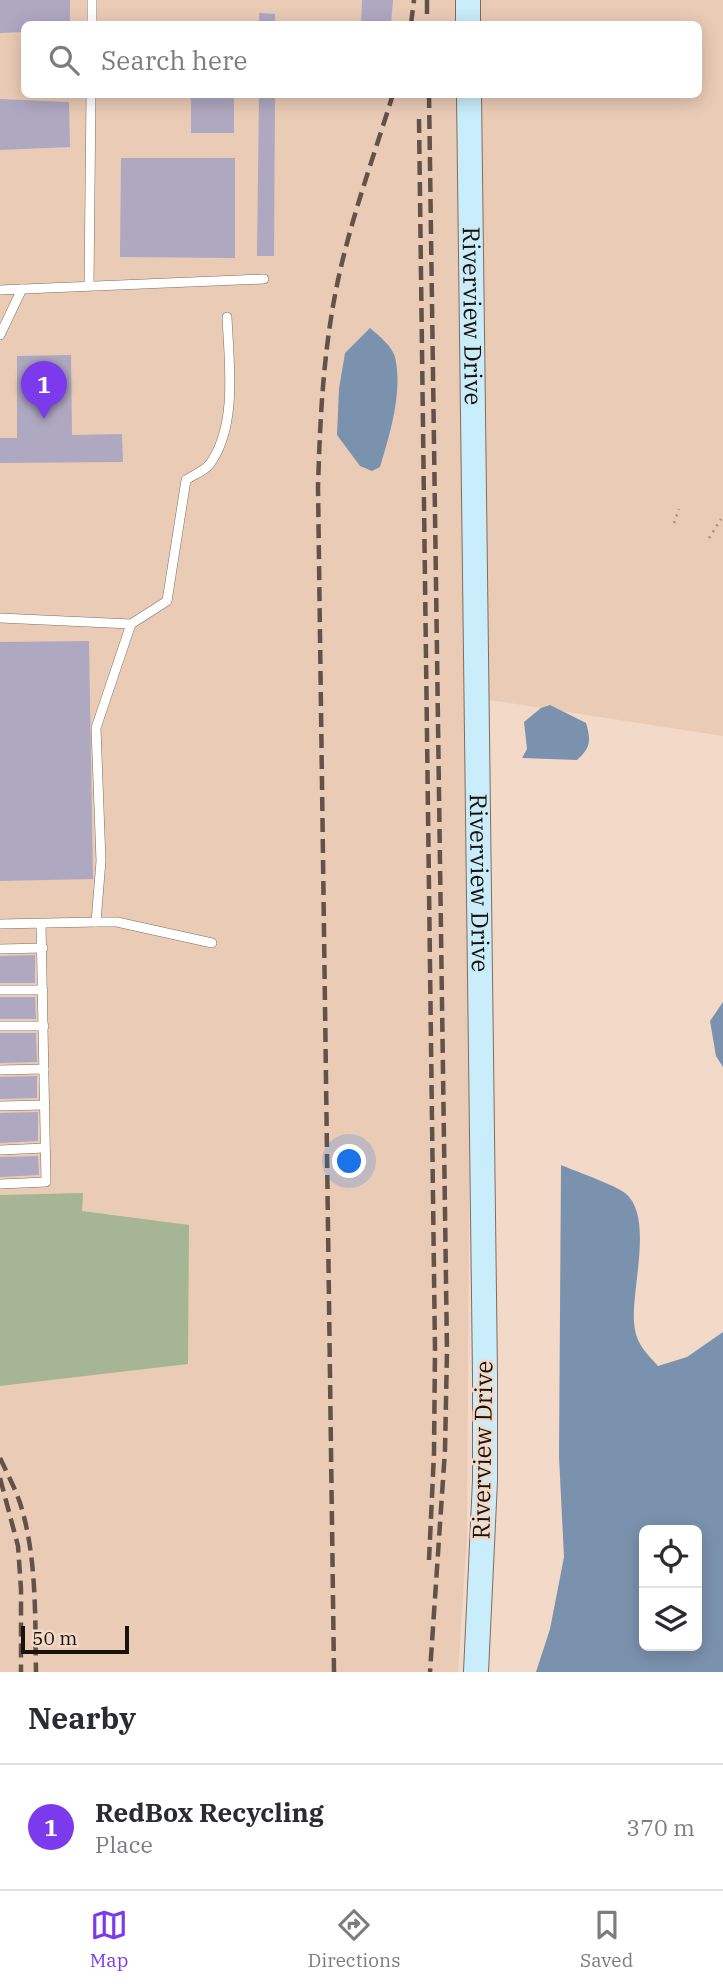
<!DOCTYPE html>
<style>
:root{--surface:#fff;--page:#f2f2f3;--text:#2b2b33;--muted:#7c7c81;--line:#e1e1e2;--accent:#7c3aed}
body{margin:0;font-family:"IBM Plex Serif",serif;background:var(--page);color:var(--text)}
.controls{position:absolute;right:21px;bottom:21px;display:grid;overflow:hidden;border-radius:10px;box-shadow:0 4px 18px #0003}
.controls button{width:63px;height:63px;display:grid;place-items:center;padding:0;border:0;border-bottom:2px solid var(--line);background:var(--surface);color:var(--text);font:35px sans-serif}
.scale{position:absolute;left:21px;bottom:18px;width:108px;box-sizing:border-box;padding-left:7px;border:4px solid #19110b;border-top:0;font-size:19px;line-height:24px;white-space:nowrap;color:#19110b;-webkit-text-stroke:5px #f2d9c8;paint-order:stroke}
.you{position:absolute;left:350px;top:1162px;width:24px;height:24px;margin:-18px;border:5px solid #fff;border-radius:50%;background:#1a73e8;box-shadow:0 0 0 10px #1a73e833}
.badge{display:grid;place-items:center;width:46px;height:46px;border-radius:50%;background:var(--accent);color:#fff;font-size:23px;font-weight:700}
.pin{position:absolute;translate:-50% -58px;filter:drop-shadow(0 2px 4px #0008)}
.pin::after{content:'';position:absolute;top:37px;width:24px;height:21px;background:inherit;clip-path:polygon(0 0,100% 0,50% 100%)}
.list{margin:0;padding:0;list-style:none}
h2{display:flex;justify-content:space-between;align-items:center;height:91px;margin:0;padding:0 28px;font-size:30px}
h2 small{font-size:23px;font-weight:400;color:var(--muted)}
.list li{display:grid;grid-template-columns:46px 1fr auto;gap:21px;align-items:center;box-sizing:border-box;height:126px;padding:0 28px;border-top:2px solid var(--line)}
.list b{display:block;font-size:26px;white-space:nowrap}
.list p{margin:0;font-size:23px;white-space:nowrap;color:var(--muted)}
.list em{font-size:23px;font-style:normal;color:var(--muted)}
.icon{flex:none;width:38px;height:38px;fill:none;stroke:currentColor;stroke-width:2;stroke-linecap:round;stroke-linejoin:round}
.map{position:relative;flex:none;width:723px;height:1672px;overflow:hidden}
.search{position:absolute;background:var(--surface);box-shadow:0 4px 18px #0003;left:21px;right:21px;top:21px;height:77px;display:flex;align-items:center;gap:18px;box-sizing:border-box;padding:0 24px;border-radius:10px;color:var(--muted);font-size:26px}
.sheet{height:217px;background:var(--surface)}
nav{display:flex;justify-content:space-around;align-items:center;box-sizing:border-box;height:98px;border-top:2px solid var(--line);background:var(--surface);font-size:19px;color:var(--muted)}
nav a{display:grid;justify-items:center;gap:4px}
nav .on{color:var(--accent)}
.map>svg:first-child{display:block}
.built{fill:#eacbb6;fill-rule:evenodd}
.green{fill:#a6b695}
.water{fill:#7b92ae;fill-rule:evenodd}
.building{fill:#afa8c1}
.lines{fill:none;stroke-linecap:round;stroke-linejoin:round}
.lane-casing{stroke:#826c5d;stroke-width:10}
.secondary-casing{stroke:#826c5d;stroke-width:26}
.path{stroke:#a69385;stroke-width:2.5;stroke-dasharray:2 5;stroke-linecap:butt}
.lane{stroke:#fff;stroke-width:9}
.secondary{stroke:#caedfb;stroke-width:24}
.rail{stroke:#615349;stroke-width:4.5;stroke-dasharray:14 7;stroke-linecap:butt}
.labels{text-anchor:middle;stroke-width:5;stroke-linejoin:round;paint-order:stroke}
.street-label{font-size:24px;fill:#19110b;stroke:#f2d9c8}
</style>
<div class="map">
<svg width="723" height="1672" viewBox="0 0 723 1672">
<rect width="100%" height="100%" fill="#f2d9c8"/>
<path class="built" d="M 0,0 L 723,0 L 723,736 L 464,696 L 470,1066 L 467,1536 L 458,1672 L 0,1672 ZM 24,24 L 698,24 L 698,94 L 24,94 Z"/>
<path class="green" d="M 83,1193 L 82,1211 L 189,1225 L 188,1364 L 0,1386 L 0,1195 Z"/>
<g class="water">
<path d="M 370,328 C 379,336 392,346 395,357 C 403,392 390,434 380,467 L 372,471 L 360,466 L 337,435 L 339,389 L 345,353 Z"/>
<path d="M 550,705 L 586,723 C 591,740 591,748 577,760 L 522,758 L 527,749 L 524,722 L 541,708 Z"/>
<path d="M 723,1002 L 723,1067 L 716,1056 L 710,1021 Z"/>
<path d="M 561,1165 C 575,1171 615,1185 625,1193 C 656,1218 628,1296 635,1330 C 637,1344 648,1355 658,1366 L 687,1357 L 723,1332 L 723,1672 L 536,1672 L 550,1629 L 564,1557 L 559,1457 ZM 697,1530 L 697,1646 L 644,1646 L 644,1530 Z"/>
</g>
<g class="building">
<path d="M 0,0 L 70,0 L 70,24 L 24,24 L 24,32 L 0,33 Z"/>
<path d="M 362,0 L 393,0 L 391,24 L 361,24 Z"/>
<path d="M 259,13 L 275,14 L 275,24 L 259,24 Z"/>
<rect x="191" y="94" width="43" height="39"/>
<path d="M 259,94 L 275,94 L 274,256 L 257,256 Z"/>
<path d="M 0,99 L 69,102 L 70,147 L 0,150 Z"/>
<path d="M 121,158 L 235,158 L 235,258 L 120,257 Z"/>
<path d="M 71,355 L 72,435 L 122,434 L 123,462 L 0,463 L 0,438 L 17,438 L 17,356 Z"/>
<path d="M 89,641 L 93,879 L 0,881 L 0,642 Z"/>
<path d="M 35,955 L 35,983 L 0,983 L 0,956 Z"/>
<path d="M 0,997 L 35,997 L 36,1019 L 0,1019 Z"/>
<path d="M 0,1033 L 36,1033 L 37,1062 L 0,1063 Z"/>
<path d="M 37,1076 L 37,1098 L 0,1099 L 0,1077 Z"/>
<path d="M 38,1112 L 38,1141 L 0,1143 L 0,1113 Z"/>
<path d="M 38,1156 L 39,1175 L 0,1177 L 0,1157 Z"/>
</g>
<g class="lines">
<g class="lane-casing">
<g id="lane">
<path d="M 92,24 L 92,0"/>
<path d="M 89,285 L 91,94"/>
<path d="M 0,290 L 264,279"/>
<path d="M 0,335 L 22,289"/>
<path d="M 0,618 L 131,624 L 167,601 L 186,480 C 193,475 204,471 209,465 C 238,427 229,362 227,317"/>
<path d="M 96,922 L 117,922 L 212,943"/>
<path d="M 0,924 L 96,922 L 101,861 L 96,728 L 131,624"/>
<path d="M 0,949 L 43,948"/>
<path d="M 0,990 L 43,990"/>
<path d="M 0,1026 L 44,1026"/>
<path d="M 0,1070 L 44,1069"/>
<path d="M 0,1106 L 45,1105"/>
<path d="M 0,1150 L 45,1148"/>
<path d="M 0,1184 L 46,1182 L 41,924"/>
</g>
</g>
<g class="secondary-casing">
<g id="secondary">
<path d="M 468,0 L 468,24"/>
<path id="s1" d="M 469,94 L 485,1375 L 485,1481 L 476,1672"/>
</g>
</g>
<g class="path">
<path d="M 674,523 L 679,509"/>
<path d="M 709,538 L 721,519"/>
</g>
<use href="#lane" class="lane"/>
<use href="#secondary" class="secondary"/>
<g class="rail">
<path d="M 427,0 L 427,24"/>
<path d="M 411,24 L 414,0"/>
<path d="M 429,94 L 447,1351 L 445,1450 L 430,1672"/>
<path d="M 419,119 L 435,1350 L 434,1453 L 429,1560"/>
<path d="M 0,1458 C 7,1473 15,1488 20,1503 C 37,1556 35,1617 36,1672"/>
<path d="M 0,1478 L 18,1546 L 21,1589 L 21,1672"/>
<path d="M 334,1672 L 318,487 C 320,421 323,355 336,290 C 349,224 373,159 393,94"/>
</g>
</g>
<g class="labels">
<g class="street-label">
<text dy="8" stroke="none"><textPath href="#s1" startOffset="222">Riverview Drive</textPath></text>
<text dy="8" stroke="none"><textPath href="#s1" startOffset="789">Riverview Drive</textPath></text>
<text transform="translate(483 1450) rotate(-89)" y="8">Riverview Drive</text>
</g>
</g>
</svg>
<div class="controls">
<button><svg class="icon" aria-label="locate" viewBox="0 0 24 24"><circle cx="12" cy="12" r="6"/><path d="M12 2v4M12 18v4M2 12h4M18 12h4"/></svg></button>
<button><svg class="icon" aria-label="layers" viewBox="0 0 24 24"><path d="M12 4l9 5-9 5-9-5zM3 14l9 5 9-5"/></svg></button>
</div>
<div class="scale">50 m</div>
<div class="you"></div>
<div class="pin badge" style="left:44px;top:419px">1</div>
<div class="search"><svg class="icon" aria-label="search" viewBox="0 0 24 24"><circle cx="10" cy="10" r="6"/><path d="M15 15l6 6"/></svg>Search here</div>
</div>
<section class="sheet">
<h2>Nearby<small></small></h2>
<ul class="list">
<li><span class="badge">1</span><div><b>RedBox Recycling</b><p>Place</p></div><em>370 m</em></li>
</ul>
</section>
<nav>
<a class="on"><svg class="icon" aria-label="map" viewBox="0 0 24 24"><path d="M3 6l6-2 6 2 6-2v14l-6 2-6-2-6 2zM9 4v14M15 6v14"/></svg>Map</a>
<a><svg class="icon" aria-label="directions" viewBox="0 0 24 24"><path d="M12 3l9 9-9 9-9-9zM9 14v-3h6M13 9l2 2-2 2"/></svg>Directions</a>
<a><svg class="icon" aria-label="saved" viewBox="0 0 24 24"><path d="M7 4h10v16l-5-4-5 4z"/></svg>Saved</a>
</nav>
